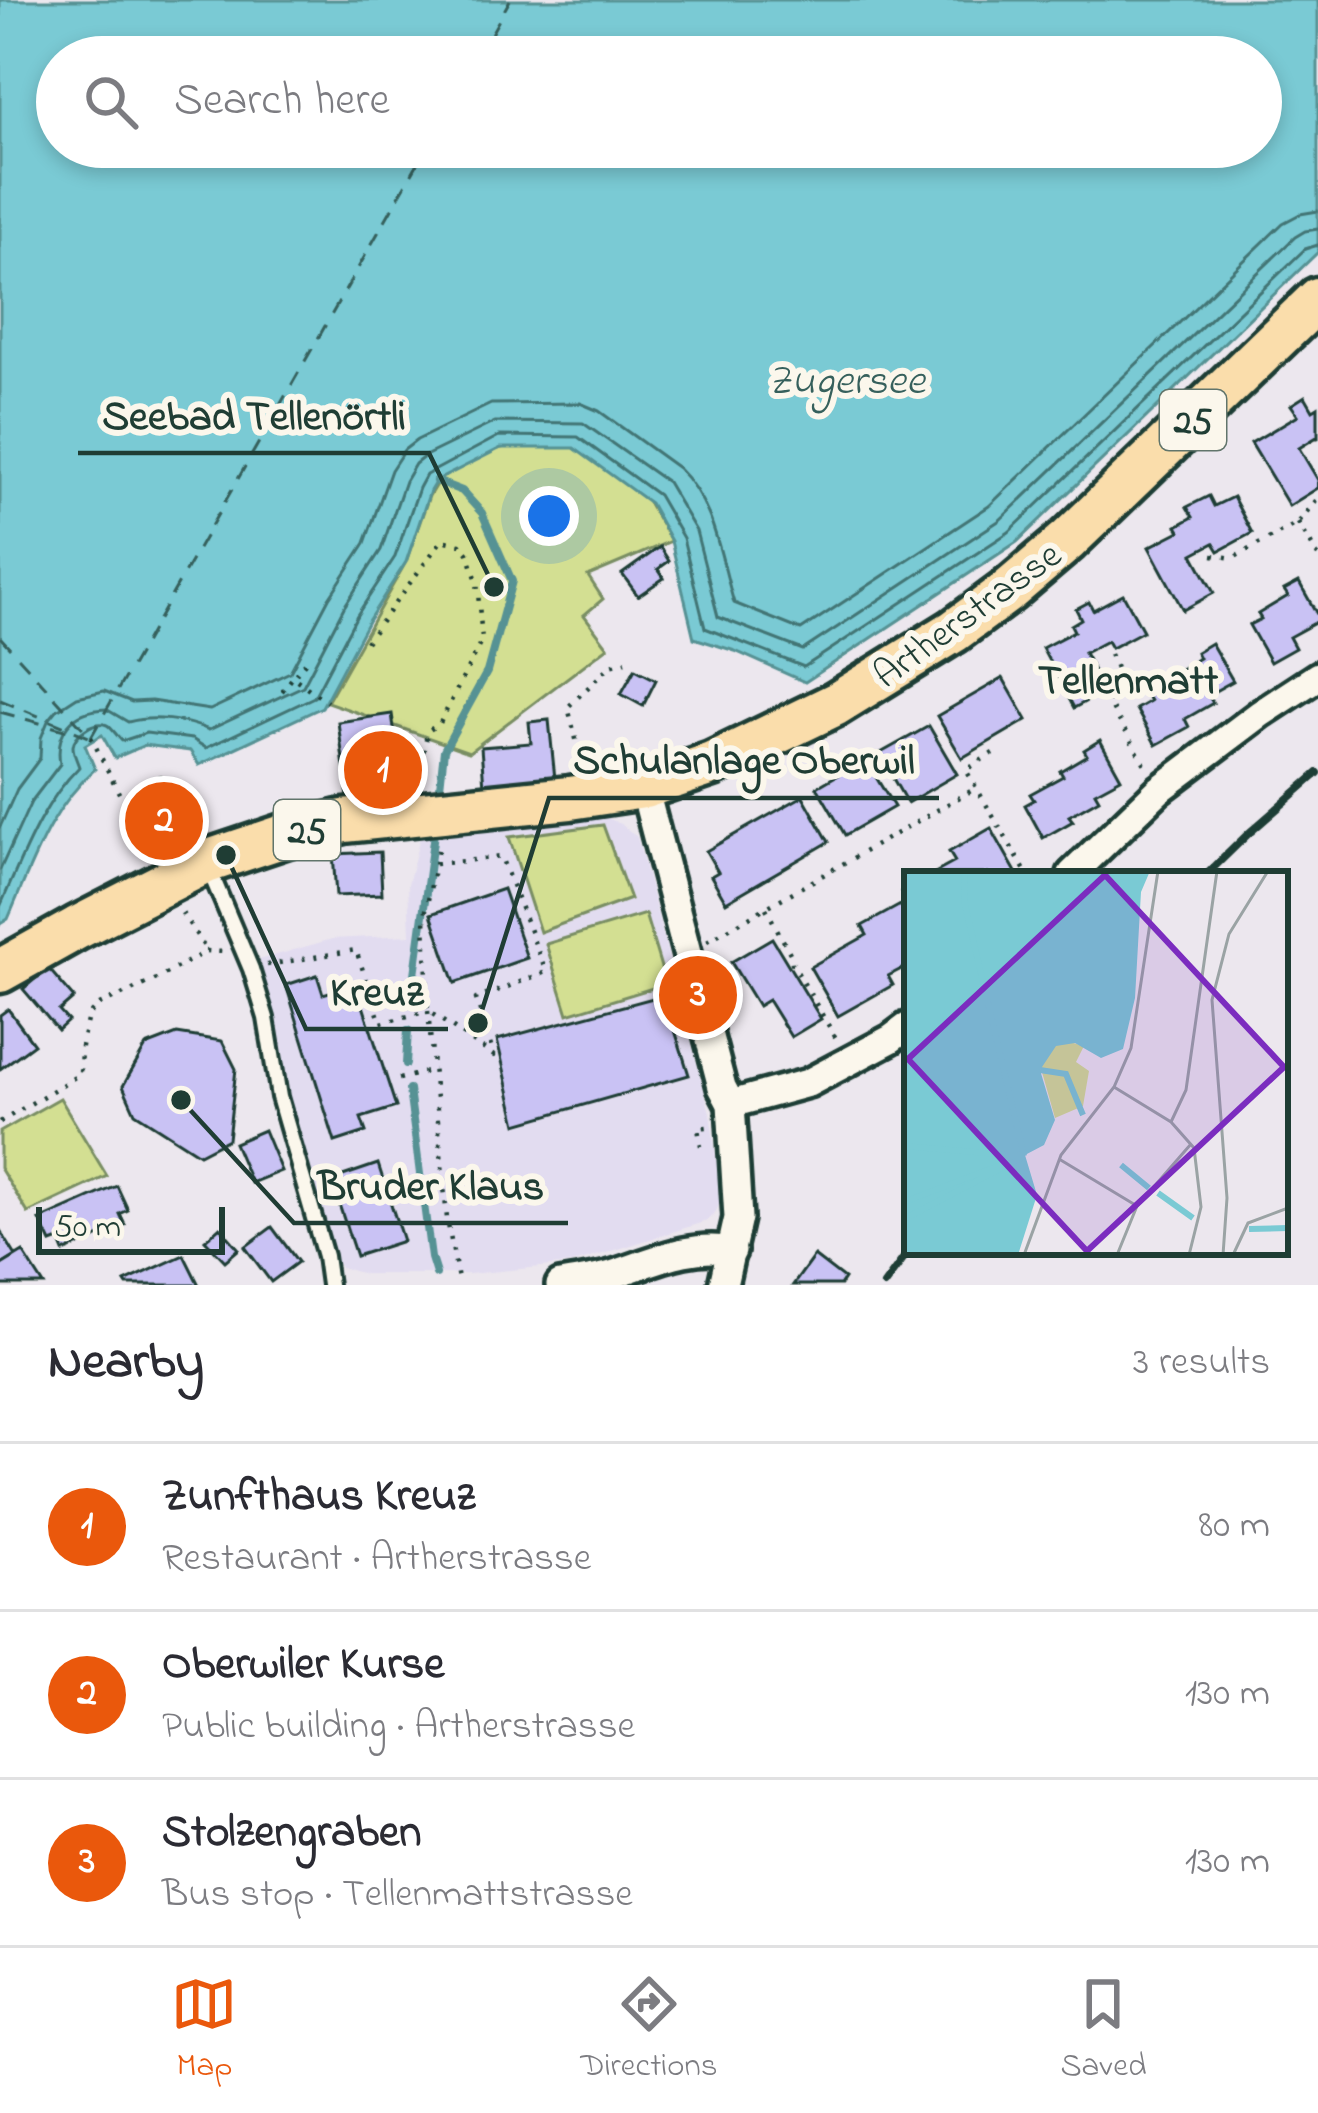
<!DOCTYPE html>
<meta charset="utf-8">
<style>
:root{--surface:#fff;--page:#f7f7f7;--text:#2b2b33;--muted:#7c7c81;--line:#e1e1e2;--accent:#ea580c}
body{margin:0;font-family:"Indie Flower",sans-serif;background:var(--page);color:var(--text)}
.scale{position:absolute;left:36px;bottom:30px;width:189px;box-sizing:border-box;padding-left:12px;border:6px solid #1f3d34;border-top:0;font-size:33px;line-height:42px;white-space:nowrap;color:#1f3d34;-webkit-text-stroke:9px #fbf7ec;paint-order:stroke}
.you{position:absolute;left:549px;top:516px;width:42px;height:42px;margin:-30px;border:9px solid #fff;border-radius:50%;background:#1a73e8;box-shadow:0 0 0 18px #1a73e833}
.badge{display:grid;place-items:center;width:78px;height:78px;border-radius:50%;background:var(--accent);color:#fff;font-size:39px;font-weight:700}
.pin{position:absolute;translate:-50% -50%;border:6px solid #fff;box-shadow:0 3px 12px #0006}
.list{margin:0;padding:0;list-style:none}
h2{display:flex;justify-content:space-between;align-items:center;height:156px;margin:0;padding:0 48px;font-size:51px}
h2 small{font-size:39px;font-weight:400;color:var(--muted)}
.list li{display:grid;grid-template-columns:78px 1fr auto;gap:36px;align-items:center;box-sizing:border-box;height:168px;padding:0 48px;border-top:3px solid var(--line)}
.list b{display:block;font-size:45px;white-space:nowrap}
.list p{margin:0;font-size:39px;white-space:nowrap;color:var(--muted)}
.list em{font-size:39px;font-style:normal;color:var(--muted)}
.icon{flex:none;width:66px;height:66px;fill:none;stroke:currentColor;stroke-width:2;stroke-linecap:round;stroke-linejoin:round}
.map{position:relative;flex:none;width:1318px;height:1285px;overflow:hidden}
.search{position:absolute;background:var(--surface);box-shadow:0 6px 18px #0003;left:36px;right:36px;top:36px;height:132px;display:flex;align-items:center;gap:30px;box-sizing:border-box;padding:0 42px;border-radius:66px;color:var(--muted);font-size:45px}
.sheet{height:660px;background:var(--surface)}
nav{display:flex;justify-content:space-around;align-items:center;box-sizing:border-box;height:168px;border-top:3px solid var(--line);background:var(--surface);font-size:33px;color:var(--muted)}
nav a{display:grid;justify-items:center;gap:6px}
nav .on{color:var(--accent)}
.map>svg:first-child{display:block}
.built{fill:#e2dcf0}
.green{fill:#d3df92;stroke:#798e63;stroke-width:3}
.water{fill:#7acad4;stroke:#569294;stroke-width:3;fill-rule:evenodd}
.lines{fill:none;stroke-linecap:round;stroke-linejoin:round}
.shore{stroke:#437574;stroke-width:3}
.stream{stroke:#569294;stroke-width:8}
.ferry{stroke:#36605c;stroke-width:3;stroke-dasharray:15 12;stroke-linecap:butt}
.building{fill:#c9c2f4;stroke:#1f3d34;stroke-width:3}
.lane-casing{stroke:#1f3d34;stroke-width:22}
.street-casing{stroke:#1f3d34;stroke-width:36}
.primary-casing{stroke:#1f3d34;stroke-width:51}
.path{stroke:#1f3d34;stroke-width:4.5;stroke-dasharray:3 9;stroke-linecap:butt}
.lane{stroke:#fbf7ec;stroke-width:14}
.street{stroke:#fbf7ec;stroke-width:27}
.primary{stroke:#faddab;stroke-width:42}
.rail{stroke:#1f3d34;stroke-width:8}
.labels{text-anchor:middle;stroke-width:12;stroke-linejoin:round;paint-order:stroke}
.shield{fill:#fbf7ec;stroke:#61756b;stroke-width:3}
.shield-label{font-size:36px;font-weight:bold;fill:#1f3d34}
.street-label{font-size:39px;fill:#1f3d34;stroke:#fbf7ec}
.water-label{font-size:42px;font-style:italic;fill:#36605c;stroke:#fbf7ec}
.neighbourhood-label{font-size:42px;font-weight:bold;fill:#1f3d34;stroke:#fbf7ec}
.inset-river{fill:none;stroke:#7acad4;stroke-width:6}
.inset-road{fill:none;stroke:#9aa3a4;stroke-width:3}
.view{fill:#7b2cbf;fill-opacity:0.15;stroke:#7b2cbf;stroke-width:6}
.inset-edge{fill:none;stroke:#1f3d34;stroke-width:6}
.leader{fill:none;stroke:#1f3d34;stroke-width:4.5}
.callout-dot{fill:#1f3d34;stroke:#fbf7ec;stroke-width:4.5}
.callout-label{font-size:42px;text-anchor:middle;font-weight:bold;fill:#1f3d34;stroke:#fbf7ec;stroke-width:12;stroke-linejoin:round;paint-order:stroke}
</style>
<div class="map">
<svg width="1318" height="1285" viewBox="0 0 1318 1285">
<rect width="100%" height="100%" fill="#ece7ee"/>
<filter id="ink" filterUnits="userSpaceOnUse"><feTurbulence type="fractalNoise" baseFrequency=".00833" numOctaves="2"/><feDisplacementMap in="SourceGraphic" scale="24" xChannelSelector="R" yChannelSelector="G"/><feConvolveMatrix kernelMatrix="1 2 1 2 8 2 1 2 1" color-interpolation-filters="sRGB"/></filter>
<g filter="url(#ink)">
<path class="built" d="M 606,817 L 622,825 L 637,837 L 710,1113 L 722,1199 L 714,1215 L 707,1221 L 571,1264 L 469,1274 L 364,1274 L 340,1267 L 332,1257 L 283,1092 L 259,960 L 332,939 L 410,935 L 408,884 L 421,833 Z"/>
<g class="green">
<path d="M 600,420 L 671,541 L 588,576 L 603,599 L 584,615 L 608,647 L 469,752 L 327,702 L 406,562 L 429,496 L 449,463 Z"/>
<path d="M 603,825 L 630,899 L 540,932 L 509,837 Z"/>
<path d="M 645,914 L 666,984 L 568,1014 L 546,944 Z"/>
<path d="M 60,1098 L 107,1176 L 28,1213 L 0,1168 L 0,1132 Z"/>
</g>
<path class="water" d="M 0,0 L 1318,0 L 1318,252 L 1017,542 L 805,682 L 735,651 L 694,638 L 671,541 L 650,503 L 574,448 L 501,448 L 436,481 L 430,491 L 406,562 L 368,621 L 322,707 L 199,765 L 190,751 L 145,745 L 115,758 L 102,735 L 85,745 L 95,769 C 48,812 33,862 8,919 L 0,924 ZM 57,57 L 1261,57 L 1261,147 L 57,147 Z"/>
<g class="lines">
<g class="shore">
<path d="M 0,827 L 17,789 L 40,758 L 41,738 L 48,721 L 57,710 L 77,697 L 104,691 L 132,702 L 151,701 L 210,710 L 290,672 L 329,598 L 365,543 L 391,470 L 404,450 L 417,440 L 491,404 L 580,403 L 599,411 L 678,468 C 715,504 720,556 734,603 L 801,630 L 989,506 L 1283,223 L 1300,214 L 1318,211"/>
<path d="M 0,870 L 31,802 L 60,764 C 55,732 71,710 106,709 L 128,722 C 153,715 185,720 209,730 L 303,686 L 344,607 L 381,550 L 405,481 L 415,464 L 425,456 L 495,422 L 583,423 L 667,482 L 696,531 L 718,617 L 803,650 L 1000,520 L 1295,237 L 1305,231 L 1318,229"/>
<path d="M 0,907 C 22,858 40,806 79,767 C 77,760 73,754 73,746 C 74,734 95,720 107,725 C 110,726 120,739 122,741 L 146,733 L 192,739 L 206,748 L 314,697 L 357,615 L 395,557 L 419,488 L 426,475 L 499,436 L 578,437 L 658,495 L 683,538 L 705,628 L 804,667 L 1009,532 L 1305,249 L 1318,245"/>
</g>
<g class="stream">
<path d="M 436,481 L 462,491 L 482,513 L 512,581 L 487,672 L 444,750 L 440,787"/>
<path d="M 411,1004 L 434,833"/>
<path d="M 406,1064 L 408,1030"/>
<path d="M 409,1090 L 431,1258 L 436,1274"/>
</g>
<g class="ferry">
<path d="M 478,57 L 510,0"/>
<path d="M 0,637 L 90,736"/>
<path d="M 0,700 L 89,737"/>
<path d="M 0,712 L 72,732"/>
<path d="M 91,737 L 427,147"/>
</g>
</g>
<g class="building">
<path d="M 1305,396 L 1313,410 L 1318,407 L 1318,439 L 1317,437 L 1299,448 L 1318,480 L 1318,488 L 1289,506 L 1251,443 L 1298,415 L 1291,405 Z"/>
<path d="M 1209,496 L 1214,506 L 1233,497 L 1252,533 L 1219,551 L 1214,543 L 1193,554 L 1214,593 L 1183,610 L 1149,547 L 1180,531 L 1177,526 L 1193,517 L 1187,507 Z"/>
<path d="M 660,547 L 669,561 L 658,569 L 664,578 L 638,596 L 622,574 Z"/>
<path d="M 1299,582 L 1318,616 L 1318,621 L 1289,637 L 1295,648 L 1270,662 L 1249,625 L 1261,619 L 1258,614 L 1288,596 L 1284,590 Z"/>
<path d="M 1123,594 L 1143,631 L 1111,648 L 1107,641 L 1084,653 L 1105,691 L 1074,708 L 1042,648 L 1074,631 L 1071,625 L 1081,619 L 1076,609 L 1089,602 L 1093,610 Z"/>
<path d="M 1211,643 L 1233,681 L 1208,695 L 1213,703 L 1185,719 L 1189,727 L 1156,745 L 1136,709 L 1150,701 L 1147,696 L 1173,681 L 1170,675 L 1199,658 L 1196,652 Z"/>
<path d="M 635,669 L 656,680 L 643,706 L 621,694 Z"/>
<path d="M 1003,678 L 1027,720 L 962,758 L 937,716 Z"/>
<path d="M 392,714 L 403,790 L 348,797 L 338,722 Z"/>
<path d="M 549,720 L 555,779 L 484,786 L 481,747 L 531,743 L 529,722 Z"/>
<path d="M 929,726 L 957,774 L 907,803 L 879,754 Z"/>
<path d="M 1100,740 L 1121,778 L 1095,792 L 1099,799 L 1069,816 L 1073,821 L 1043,838 L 1025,805 L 1034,800 L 1030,794 L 1063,776 L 1060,771 L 1087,755 L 1084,750 Z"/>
<path d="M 865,759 L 894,807 L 845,835 L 817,787 Z"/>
<path d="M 160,776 L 166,789 L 178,783 L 197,822 L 154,843 L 132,800 L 143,795 L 139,786 Z"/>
<path d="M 803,796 L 829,842 L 726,902 L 711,876 L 718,872 L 706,851 Z"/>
<path d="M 991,828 L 1017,874 L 933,874 L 955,862 L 949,852 Z"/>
<path d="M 380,852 L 382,894 L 336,896 L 333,854 Z"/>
<path d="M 503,889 L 527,958 L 455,983 L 431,914 Z"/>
<path d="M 907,889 L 907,966 L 888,976 L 893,985 L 838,1016 L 810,967 L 867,935 L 862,926 L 906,902 L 901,892 Z"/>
<path d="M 772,938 L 821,1019 L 791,1037 L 768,1000 L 758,1006 L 731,962 Z"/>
<path d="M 48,968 L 74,998 L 59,1011 L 68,1021 L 58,1030 L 23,989 Z"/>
<path d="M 317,975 L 323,994 L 356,984 L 396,1107 L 361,1118 L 366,1132 L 335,1142 L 286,985 Z"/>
<path d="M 664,995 L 689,1075 L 517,1124 L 497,1040 Z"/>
<path d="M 8,1009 L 34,1044 L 0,1069 L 0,1015 Z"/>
<path d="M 177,1034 L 222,1041 L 236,1069 L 228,1139 L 199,1154 L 135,1113 L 123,1086 L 146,1046 Z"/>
<path d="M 264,1130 L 281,1171 L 251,1183 L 234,1143 Z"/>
<path d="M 378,1164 L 403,1241 L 356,1256 L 331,1180 Z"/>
<path d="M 117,1186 L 128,1210 L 120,1214 L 125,1225 L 64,1252 L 59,1240 L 51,1243 L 40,1220 Z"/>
<path d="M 220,1227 L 239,1249 L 225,1261 L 205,1240 Z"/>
<path d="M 272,1227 L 298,1262 L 271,1282 L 245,1247 Z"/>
<path d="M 0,1230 L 16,1256 L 0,1266 Z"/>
<path d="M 23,1252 L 44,1285 L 0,1285 L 0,1266 Z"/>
<path d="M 184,1255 L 199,1285 L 127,1285 L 125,1282 Z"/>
<path d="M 814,1256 L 844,1279 L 840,1285 L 793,1285 Z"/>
</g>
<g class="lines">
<g class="lane-casing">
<path id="lane" d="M 208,867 L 251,969 L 266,1018 L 279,1097 L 325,1256 L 329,1285"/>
</g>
<g class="street-casing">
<g id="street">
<path d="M 644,787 L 715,1060 L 722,1087 L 731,1104 L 738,1218 L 723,1285"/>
<path d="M 1072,874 L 1159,790 L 1260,714 L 1318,676"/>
<path d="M 731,1104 L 808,1083 L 891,1039 L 907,1027"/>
<path d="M 560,1285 C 576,1282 592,1280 608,1276 C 648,1264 690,1242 732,1251"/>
</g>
</g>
<g class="primary-casing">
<path id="primary" d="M 0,971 L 77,928 L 206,862 L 287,835 L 344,821 L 570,798 L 644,787 L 712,764 L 836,704 L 954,631 L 1008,591 L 1068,540 L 1318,299"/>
</g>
<g class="path">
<path d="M 1298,523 L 1318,556"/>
<path d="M 1213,555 L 1233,558 L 1298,523 L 1318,498"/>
<path d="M 366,642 L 442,540 L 460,544 L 468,553 L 477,581 L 482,640 L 440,723 L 428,731 L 424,746 L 422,782"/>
<path d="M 1110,654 L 1118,673 L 1108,702 L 1146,766"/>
<path d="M 305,662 L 293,677 L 327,702"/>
<path d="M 282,691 L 293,677"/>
<path d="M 91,737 L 150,855"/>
<path d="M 993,753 L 966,770 L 1027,874"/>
<path d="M 582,763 L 568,707 L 611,665 L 626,661"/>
<path d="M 435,864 L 501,857 L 546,972 L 476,999 L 494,1056 L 428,1011 L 425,915 L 439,845"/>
<path d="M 766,908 L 791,955 L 792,963 L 837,1040"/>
<path d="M 182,913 L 207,951"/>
<path d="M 707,941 L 976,788"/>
<path d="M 267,965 L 356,950 L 381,1023 L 428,1011 L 447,1219 L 459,1285"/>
<path d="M 399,1079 L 434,1070"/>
<path d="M 0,1122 L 80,1074 L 81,1046 L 88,1016 L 97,1006 L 151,982 L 207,951 L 224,952"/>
<path d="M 701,1146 L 698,1128 L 707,1127"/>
</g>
<use href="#lane" class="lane"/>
<use href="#street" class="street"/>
<use href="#primary" class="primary"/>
<g class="rail">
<path d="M 1207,874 L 1248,834 L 1318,773"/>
<path d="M 884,1285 L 908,1252"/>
</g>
</g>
</g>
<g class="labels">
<g class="shield">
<rect x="1160" y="390" width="66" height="60" rx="9"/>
<rect x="274" y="800" width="66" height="60" rx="9"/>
</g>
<g class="shield-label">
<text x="1193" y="433">25</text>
<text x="307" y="843">25</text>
</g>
<g class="street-label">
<text transform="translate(966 613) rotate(-36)" y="14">Artherstrasse</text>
</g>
<g class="water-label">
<text x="846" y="393">Zugersee</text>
</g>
<g class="neighbourhood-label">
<text x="1128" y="693">Tellenmatt</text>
</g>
</g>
<g transform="translate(904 871)">
<rect width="384" height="384" fill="#ece7ee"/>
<path d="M 152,167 L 180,175 L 172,191 L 185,200 L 179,235 L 151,247 L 136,194 Z" fill="#d3df92"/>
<path d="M 0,0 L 246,0 L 237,21 L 231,127 L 219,178 L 197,187 L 171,172 L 152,175 L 136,199 L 151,249 L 140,274 L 121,284 L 133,324 L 114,384 L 0,384 Z" fill="#7acad4"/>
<path class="inset-river" d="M 60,0 L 61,34 L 120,285M 136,199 L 162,203 L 179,244M 0,275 L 118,285M 217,294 L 245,317M 254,322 L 289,347M 0,331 L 102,292M 0,348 L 119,286M 345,358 L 384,357"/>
<path class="inset-road" d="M 210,216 L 267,251 L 290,277 L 297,336 L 285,384M 267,251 L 282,219 L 313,0M 155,288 L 233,335M 120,384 L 157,284 L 210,216 L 227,177 L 254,0M 213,384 L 233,335 L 287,273M 319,384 L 323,327 L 308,129 L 325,63 L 364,0M 329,384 L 344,352 L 384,337"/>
<path class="view" d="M 201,4 L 380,196 L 183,380 L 4,188 Z"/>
<rect width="384" height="384" class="inset-edge"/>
</g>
<path class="leader" d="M494 587L429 453H78M478 1023L549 798H939M226 855L306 1029H448M181 1100L294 1223H568"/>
<g class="callout-dot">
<circle cx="494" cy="587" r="12"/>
<circle cx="478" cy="1023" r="12"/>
<circle cx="226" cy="855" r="12"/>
<circle cx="181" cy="1100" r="12"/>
</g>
<g class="callout-label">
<text x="254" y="429">Seebad Tellenörtli</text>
<text x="744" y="773">Schulanlage Oberwil</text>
<text x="377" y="1005">Kreuz</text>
<text x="431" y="1199">Bruder Klaus</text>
</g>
</svg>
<div class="scale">50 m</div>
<div class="you"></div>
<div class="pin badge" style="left:383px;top:770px">1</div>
<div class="pin badge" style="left:164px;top:821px">2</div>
<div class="pin badge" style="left:698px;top:995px">3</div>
<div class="search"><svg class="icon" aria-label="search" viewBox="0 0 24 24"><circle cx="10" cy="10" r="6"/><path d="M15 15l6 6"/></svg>Search here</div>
</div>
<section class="sheet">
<h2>Nearby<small>3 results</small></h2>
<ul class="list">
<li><span class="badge">1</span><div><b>Zunfthaus Kreuz</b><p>Restaurant · Artherstrasse</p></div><em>80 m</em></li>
<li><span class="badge">2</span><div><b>Oberwiler Kurse</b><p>Public building · Artherstrasse</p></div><em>130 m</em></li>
<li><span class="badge">3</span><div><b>Stolzengraben</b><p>Bus stop · Tellenmattstrasse</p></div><em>130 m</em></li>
</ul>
</section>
<nav>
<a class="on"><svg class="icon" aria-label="map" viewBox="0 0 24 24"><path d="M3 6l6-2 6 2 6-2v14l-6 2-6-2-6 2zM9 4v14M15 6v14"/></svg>Map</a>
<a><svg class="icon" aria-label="directions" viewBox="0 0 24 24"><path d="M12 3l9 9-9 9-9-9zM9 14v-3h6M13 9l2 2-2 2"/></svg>Directions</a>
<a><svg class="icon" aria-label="saved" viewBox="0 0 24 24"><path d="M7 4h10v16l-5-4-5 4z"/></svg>Saved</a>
</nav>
